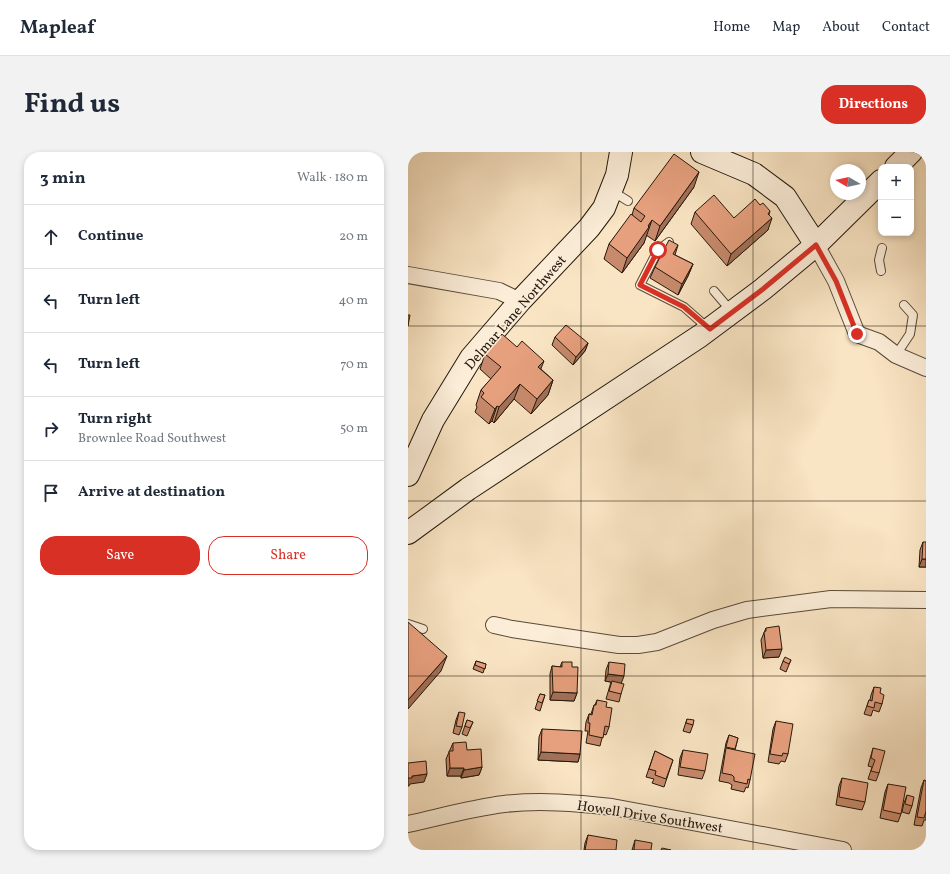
<!DOCTYPE html>
<meta charset="utf-8">
<style>
:root{--surface:#fff;--page:#f2f2f3;--text:#1f2937;--muted:#747a83;--line:#e0e1e3;--accent:#d93025}
body{margin:0;font-family:Vollkorn,serif;background:var(--page);color:var(--text)}
.controls{position:absolute;right:12px;top:12px;display:grid;overflow:hidden;border-radius:8px;box-shadow:0 2px 6px #0003}
.controls button{width:36px;height:36px;display:grid;place-items:center;padding:0;border:0;border-bottom:1px solid var(--line);background:var(--surface);color:var(--text);font:20px sans-serif}
.compass{position:absolute;left:422px;top:12px;width:36px;height:36px;border-radius:50%;background:var(--surface);box-shadow:0 2px 6px #0003;rotate:279deg}
.stop{position:absolute;width:12px;height:12px;margin:-9px;border:3px solid #d93025;border-radius:50%;background:#fff}
.stop.end{background:#d93025;border-color:#fff;box-shadow:0 1px 4px #0008}
.list{margin:0;padding:0;list-style:none}
h2{display:flex;justify-content:space-between;align-items:center;height:52px;margin:0;padding:0 16px;font-size:17px}
h2 small{font-size:13px;font-weight:400;color:var(--muted)}
.list li{display:grid;grid-template-columns:26px 1fr auto;gap:12px;align-items:center;box-sizing:border-box;height:64px;padding:0 16px;border-top:1px solid var(--line)}
.list b{display:block;font-size:15px;white-space:nowrap}
.list p{margin:0;font-size:13px;white-space:nowrap;color:var(--muted)}
.list em{font-size:13px;font-style:normal;color:var(--muted)}
.actions{display:flex;gap:8px;padding:12px 16px}
.actions a{flex:1;padding:9px 0;border:1px solid var(--accent);border-radius:16px;text-align:center;font-size:14px;color:var(--accent)}
.actions .main{background:var(--accent);color:#fff}
.icon{flex:none;width:22px;height:22px;fill:none;stroke:currentColor;stroke-width:2;stroke-linecap:round;stroke-linejoin:round}
.map{position:relative;flex:none;width:518px;height:698px;overflow:hidden;border-radius:16px}
header{display:flex;align-items:center;gap:24px;box-sizing:border-box;height:56px;padding:0 20px;background:var(--surface);border-bottom:1px solid var(--line)}
header strong{font-size:19px}
nav{display:flex;gap:22px;margin-inline-start:auto;font-size:14px}
.intro{display:flex;align-items:center;justify-content:space-between;box-sizing:border-box;height:96px;padding:0 24px}
h1{margin:0;font-size:28px}
.button{padding:10px 18px;border-radius:16px;background:var(--accent);color:#fff;font-size:14px;font-weight:700}
main{display:flex;gap:24px;padding:0 24px}
aside{flex:1;background:var(--surface);border-radius:16px;box-shadow:0 2px 6px #0003}
.map>svg:first-child{display:block}
.lines{fill:none;stroke-linecap:round;stroke-linejoin:round}
.lane-casing{stroke:#5a4b39;stroke-width:10}
.street-casing{stroke:#5a4b39;stroke-width:18}
.secondary-casing{stroke:#25180b;stroke-width:24}
.lane{stroke:#fbedd8;stroke-width:8}
.street{stroke:#fbedd8;stroke-width:16}
.secondary{stroke:#fbedd8;stroke-width:22}
.wall{fill:#c78a6c;stroke:#25180b}
.shaded-wall{fill:#a27058;stroke:#25180b}
.building{fill:#e7a07e;stroke:#25180b}
.route{stroke:#d93025;stroke-width:5}
.grid{fill:none;stroke:#25180b;stroke-width:1;stroke-opacity:0.55}
.labels{text-anchor:middle;stroke-width:3;stroke-linejoin:round;paint-order:stroke}
.street-label{font-size:14px;fill:#25180b;stroke:#fbedd8}
</style>
<header>
<strong>Mapleaf</strong>
<nav><a>Home</a><a>Map</a><a>About</a><a>Contact</a></nav>
</header>
<div class="intro"><h1>Find us</h1><a class="button">Directions</a></div>
<main>
<aside>
<h2>3 min<small>Walk · 180 m</small></h2>
<ul class="list">
<li><svg class="icon" aria-label="ahead" viewBox="0 0 24 24"><path d="M12 20V5M6 11l6-6 6 6"/></svg><div><b>Continue</b></div><em>20 m</em></li>
<li><svg class="icon" aria-label="left" viewBox="0 0 24 24"><path d="M17 20v-9H6M10 6l-5 5 5 5"/></svg><div><b>Turn left</b></div><em>40 m</em></li>
<li><svg class="icon" aria-label="left" viewBox="0 0 24 24"><path d="M17 20v-9H6M10 6l-5 5 5 5"/></svg><div><b>Turn left</b></div><em>70 m</em></li>
<li><svg class="icon" aria-label="right" viewBox="0 0 24 24"><path d="M7 20v-9h11M14 6l5 5-5 5"/></svg><div><b>Turn right</b><p>Brownlee Road Southwest</p></div><em>50 m</em></li>
<li><svg class="icon" aria-label="arrive" viewBox="0 0 24 24"><path d="M6 21V4h12l-3 4 3 4H6"/></svg><div><b>Arrive at destination</b></div></li>
</ul>
<div class="actions"><a class="main">Save</a><a>Share</a></div>
</aside>
<div class="map">
<svg width="518" height="698" viewBox="0 0 518 698">
<rect width="100%" height="100%" fill="#f9e4c3"/>
<filter id="stains"><feTurbulence type="fractalNoise" baseFrequency=".005" numOctaves="4"/><feColorMatrix values="0 0 0 0 .2 0 0 0 0 .09 0 0 0 0 .02 0 0 0 .5 -.17"/></filter>
<radialGradient id="worn" r=".72"><stop offset=".6" stop-color="#630" stop-opacity="0"/><stop offset="1" stop-color="#630" stop-opacity=".3"/></radialGradient>
<g class="lines">
<g class="lane-casing">
<g id="lane">
<path d="M 204,39 L 220,49"/>
<path d="M 261,90 L 250,98 L 232,133 L 276,155 L 301,177"/>
<path d="M 473,119 L 471,108 L 474,96"/>
<path d="M 306,139 L 324,160"/>
<path d="M 488,203 L 502,182 L 505,163 L 496,153"/>
<path d="M 0,472 L 15,477"/>
</g>
</g>
<g class="street-casing">
<g id="street">
<path d="M 408,93 L 428,129 L 449,182 L 471,190 L 488,203 L 518,216"/>
<path d="M 0,123 L 91,139 L 112,149"/>
<path d="M 86,473 L 104,477 L 211,493 L 230,493 L 249,490 L 305,468 L 339,458 L 423,447 L 518,448"/>
<path d="M 0,672 C 32,665 64,656 96,652 C 132,648 168,651 204,655 L 435,698"/>
</g>
</g>
<g class="secondary-casing">
<g id="secondary">
<path d="M 294,0 L 346,22 L 377,45 L 408,93"/>
<path d="M 488,15 L 503,0"/>
<path d="M 0,323 L 25,268 L 63,206 L 112,149 L 181,76 L 196,56 L 209,23 L 213,0"/>
<path d="M 0,381 L 60,337 L 292,184 L 355,137 L 408,93 L 473,29"/>
</g>
</g>
<use href="#lane" class="lane"/>
<use href="#street" class="street"/>
<use href="#secondary" class="secondary"/>
</g>
<g class="wall">
<path d="M 286,35 L 247,89 L 238,83 L 236,91 L 214,121 L 196,107 L 201,92 L 224,63 L 226,56 Z"/>
<path d="M 352,53 L 362,59 L 361,63 L 360,78 L 319,114 L 283,72 L 287,60 L 326,66 Z"/>
<path d="M 270,93 L 267,103 L 285,112 L 280,124 L 270,143 L 242,126 L 247,115 Z"/>
<path d="M 147,185 L 180,191 L 177,199 L 165,213 L 144,193 Z"/>
<path d="M 77,202 L 133,217 L 145,228 L 140,243 L 123,262 L 106,247 L 86,271 L 84,269 L 81,272 L 67,260 L 69,255 L 68,253 L 73,238 L 83,227 L 72,217 Z"/>
<path d="M 515,390 L 518,415 L 511,415 L 512,398 Z"/>
<path d="M 358,476 L 371,505 L 355,506 L 353,488 Z"/>
<path d="M 383,508 L 378,520 L 372,517 L 375,509 Z"/>
<path d="M 68,509 L 78,512 L 75,521 L 65,517 Z"/>
<path d="M 154,510 L 164,515 L 169,541 L 166,549 L 142,548 L 142,522 L 144,514 L 152,515 Z"/>
<path d="M 201,510 L 213,532 L 213,542 L 211,550 L 198,547 L 203,530 L 197,529 L 198,518 Z"/>
<path d="M 466,535 L 472,541 L 474,552 L 471,560 L 465,558 L 463,564 L 456,562 L 461,548 L 462,548 L 463,543 Z"/>
<path d="M 132,542 L 137,543 L 132,559 L 127,557 Z"/>
<path d="M 189,548 L 198,555 L 201,575 L 198,583 L 195,582 L 192,594 L 178,591 L 180,579 L 177,579 L 178,570 L 181,562 L 183,562 L 186,553 L 187,553 Z"/>
<path d="M 51,560 L 54,575 L 51,583 L 45,581 L 48,568 Z"/>
<path d="M 279,567 L 285,573 L 282,581 L 275,579 Z"/>
<path d="M 59,568 L 65,570 L 59,584 L 54,582 Z"/>
<path d="M 368,569 L 380,602 L 377,610 L 373,609 L 371,612 L 360,610 L 365,577 Z"/>
<path d="M 134,577 L 172,602 L 170,610 L 130,608 L 131,585 Z"/>
<path d="M 321,583 L 330,586 L 327,598 L 342,628 L 340,636 L 338,635 L 336,640 L 323,637 L 324,633 L 321,631 L 311,629 L 318,591 Z"/>
<path d="M 45,591 L 59,598 L 74,615 L 71,623 L 53,626 L 53,624 L 39,624 L 38,607 Z"/>
<path d="M 465,596 L 471,621 L 468,629 L 460,627 L 464,615 L 460,614 Z"/>
<path d="M 275,598 L 297,619 L 294,627 L 270,623 L 272,606 Z"/>
<path d="M 247,599 L 265,608 L 256,635 L 244,631 L 246,627 L 238,625 Z"/>
<path d="M 434,626 L 457,650 L 454,658 L 428,653 L 431,634 Z"/>
<path d="M 516,628 L 518,629 L 518,668 L 516,668 L 514,674 L 506,673 L 513,636 Z"/>
<path d="M 480,632 L 493,662 L 490,670 L 472,666 L 477,640 Z"/>
<path d="M 499,643 L 504,654 L 501,662 L 494,660 L 496,651 Z"/>
<path d="M 180,683 L 208,698 L 176,698 L 177,691 Z"/>
<path d="M 227,688 L 243,698 L 224,698 Z"/>
</g>
<g class="shaded-wall">
<path d="M 291,20 L 286,35 L 247,89 L 252,74 Z"/>
<path d="M 364,66 L 360,78 L 319,114 L 323,102 Z"/>
<path d="M 244,68 L 236,91 L 214,121 L 219,106 Z"/>
<path d="M 285,112 L 280,124 L 270,143 L 274,132 Z"/>
<path d="M 180,191 L 177,199 L 165,213 L 168,205 Z"/>
<path d="M 136,209 L 130,224 L 130,215 Z"/>
<path d="M 145,228 L 140,243 L 123,262 L 129,247 Z"/>
<path d="M 112,232 L 106,247 L 86,271 L 91,255 Z"/>
<path d="M 89,254 L 84,269 L 81,272 L 87,257 Z"/>
<path d="M 514,407 L 518,407 L 518,415 L 511,415 Z"/>
<path d="M 374,497 L 371,505 L 355,506 L 358,498 Z"/>
<path d="M 39,504 L 33,519 L 0,557 L 0,548 Z"/>
<path d="M 200,522 L 216,524 L 213,532 L 197,529 Z"/>
<path d="M 145,540 L 169,541 L 166,549 L 142,548 Z"/>
<path d="M 133,600 L 172,602 L 170,610 L 130,608 Z"/>
<path d="M 74,615 L 71,623 L 53,626 L 56,618 Z"/>
<path d="M 42,616 L 56,616 L 53,624 L 39,624 Z"/>
<path d="M 19,622 L 16,630 L 2,632 L 1,634 L 0,634 L 0,626 L 4,624 Z"/>
</g>
<g class="building">
<path d="M 266,2 L 291,20 L 252,74 L 244,68 L 240,74 L 241,75 L 219,106 L 201,92 L 223,62 L 233,70 L 237,64 L 226,56 Z"/>
<path d="M 306,43 L 326,66 L 347,47 L 352,53 L 355,51 L 362,59 L 360,62 L 364,66 L 323,102 L 287,60 Z"/>
<path d="M 261,88 L 270,93 L 265,102 L 285,112 L 274,132 L 247,115 Z"/>
<path d="M 0,163 L 2,163 L 0,174 Z"/>
<path d="M 158,173 L 180,191 L 168,205 L 147,185 Z"/>
<path d="M 94,182 L 109,195 L 114,189 L 136,209 L 130,215 L 145,228 L 129,247 L 112,232 L 91,255 L 89,254 L 87,257 L 73,245 L 76,241 L 73,238 L 93,215 L 77,202 Z"/>
<path d="M 515,390 L 518,390 L 518,407 L 514,407 Z"/>
<path d="M 0,470 L 39,504 L 0,548 Z"/>
<path d="M 371,474 L 374,497 L 358,498 L 356,480 L 358,479 L 358,476 Z"/>
<path d="M 377,505 L 383,508 L 381,512 L 375,509 Z"/>
<path d="M 68,509 L 78,512 L 77,517 L 67,513 Z"/>
<path d="M 154,510 L 164,510 L 164,515 L 170,515 L 169,541 L 145,540 L 144,514 L 154,515 Z"/>
<path d="M 201,510 L 217,512 L 216,524 L 200,522 Z"/>
<path d="M 204,529 L 216,532 L 213,542 L 201,539 Z"/>
<path d="M 466,535 L 473,536 L 472,541 L 476,543 L 474,552 L 467,550 L 466,556 L 459,554 L 461,548 L 464,549 Z"/>
<path d="M 132,542 L 137,543 L 134,551 L 129,549 Z"/>
<path d="M 189,548 L 199,550 L 198,555 L 204,556 L 201,575 L 197,574 L 195,586 L 181,583 L 182,571 L 180,571 L 181,562 L 184,563 L 186,553 L 188,553 Z"/>
<path d="M 51,560 L 57,561 L 54,575 L 48,574 Z"/>
<path d="M 279,567 L 286,568 L 285,573 L 278,571 Z"/>
<path d="M 59,568 L 65,570 L 62,576 L 57,574 Z"/>
<path d="M 368,569 L 385,572 L 380,602 L 375,601 L 374,604 L 362,602 Z"/>
<path d="M 134,577 L 174,579 L 172,602 L 133,600 Z"/>
<path d="M 321,583 L 330,586 L 327,597 L 318,595 Z"/>
<path d="M 58,590 L 59,598 L 73,597 L 74,615 L 56,618 L 56,616 L 42,616 L 41,599 L 45,599 L 45,591 Z"/>
<path d="M 318,596 L 347,602 L 342,628 L 340,627 L 339,632 L 326,629 L 326,625 L 324,623 L 314,621 Z"/>
<path d="M 465,596 L 477,599 L 471,621 L 463,619 L 467,608 L 463,606 Z"/>
<path d="M 275,598 L 300,602 L 297,619 L 272,615 Z"/>
<path d="M 247,599 L 265,608 L 258,627 L 247,623 L 248,619 L 241,617 Z"/>
<path d="M 18,609 L 19,622 L 4,624 L 4,626 L 0,626 L 0,611 Z"/>
<path d="M 434,626 L 460,631 L 457,650 L 431,645 Z"/>
<path d="M 516,628 L 518,629 L 518,659 L 516,666 L 509,665 Z"/>
<path d="M 480,632 L 498,635 L 493,662 L 475,658 Z"/>
<path d="M 499,643 L 506,645 L 504,654 L 497,652 Z"/>
<path d="M 180,683 L 209,688 L 208,698 L 177,698 Z"/>
<path d="M 227,688 L 244,691 L 243,698 L 226,698 Z"/>
<path d="M 254,696 L 263,698 L 253,698 Z"/>
</g>
<g class="lines">
<path class="route" d="M 250,98 L 232,133 L 276,155 L 302,177 L 355,137 L 408,93 L 428,129 L 449,182"/>
</g>
<path class="grid" d="M 173,0 L 173,698M 345,0 L 345,698M 0,174 L 518,174M 0,349 L 518,349M 0,524 L 518,524"/>
<g class="labels">
<g class="street-label">
<text transform="translate(107 160) rotate(-49)" y="5">Delmar Lane Northwest</text>
<text transform="translate(242 664) rotate(9)" y="5">Howell Drive Southwest</text>
</g>
</g>
<rect width="100%" height="100%" filter="url(#stains)"/>
<rect width="100%" height="100%" fill="url(#worn)"/>
</svg>
<div class="controls">
<button>+</button>
<button>−</button>
</div>
<svg class="compass" viewBox="-18 -18 36 36"><path d="M0-13l5 13h-10z" fill="#e53935"/><path d="M0 13l5-13h-10z" fill="#747a83"/></svg>
<div class="stop" style="left:250px;top:98px"></div>
<div class="stop end" style="left:449px;top:182px"></div>
</div>
</main>
